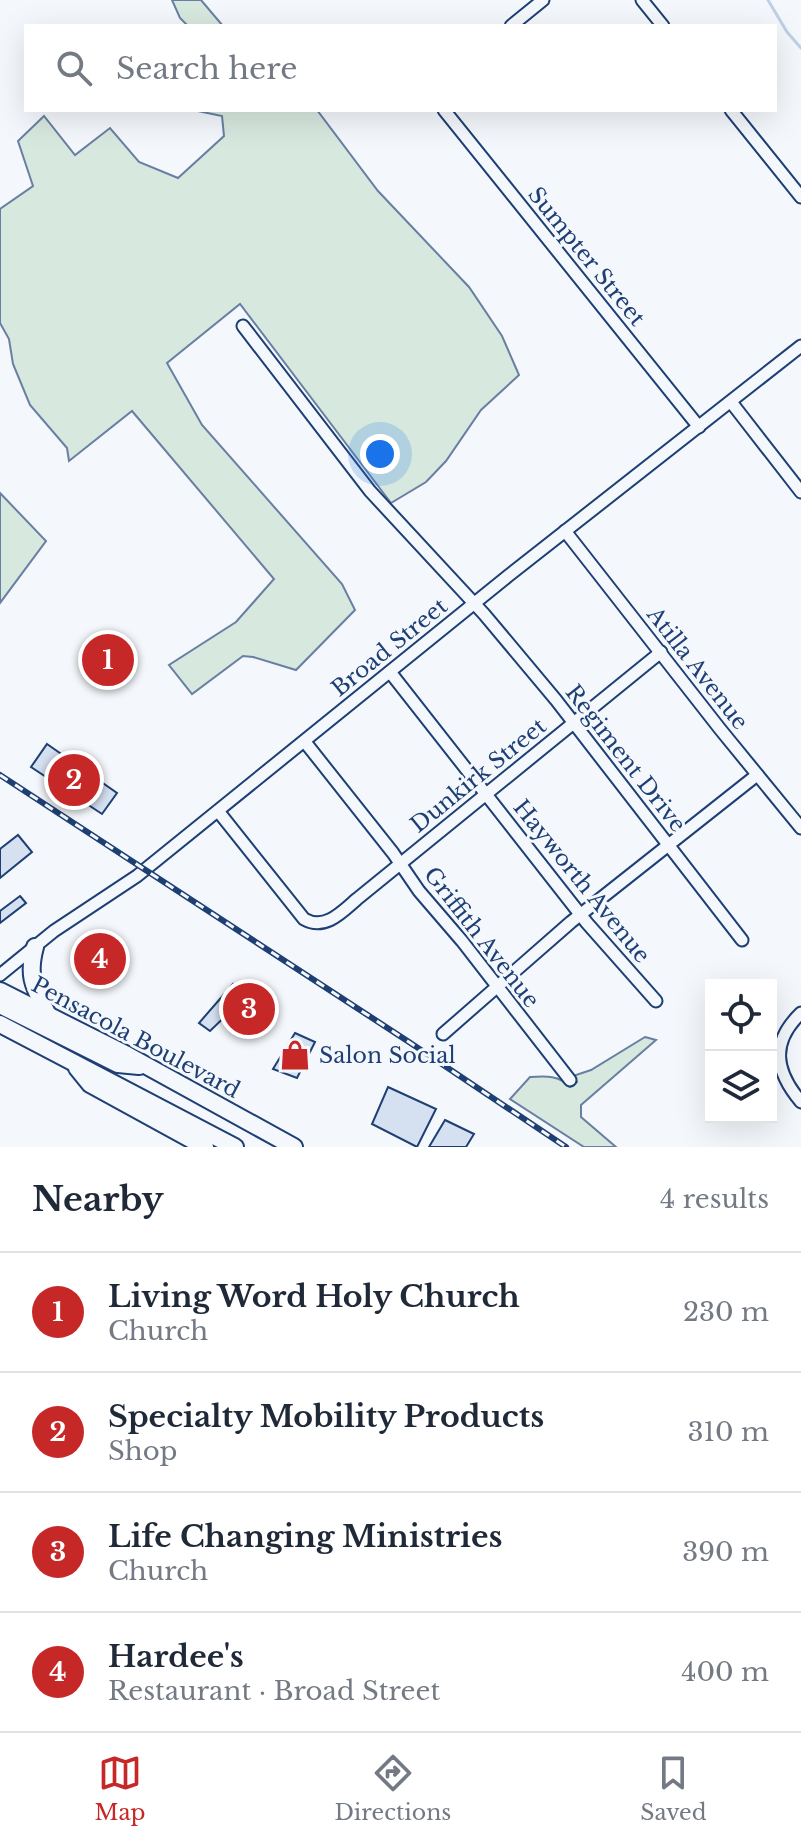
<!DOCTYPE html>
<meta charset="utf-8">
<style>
:root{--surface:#fff;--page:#f6f6f7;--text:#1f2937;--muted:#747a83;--line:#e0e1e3;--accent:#c62828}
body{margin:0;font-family:"Libre Baskerville",serif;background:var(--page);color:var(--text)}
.controls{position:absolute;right:24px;bottom:24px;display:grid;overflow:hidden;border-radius:0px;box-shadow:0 8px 32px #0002}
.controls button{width:72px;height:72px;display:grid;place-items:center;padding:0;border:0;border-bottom:2px solid var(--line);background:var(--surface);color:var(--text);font:40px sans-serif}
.you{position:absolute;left:380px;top:454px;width:28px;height:28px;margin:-20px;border:6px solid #fff;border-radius:50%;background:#1a73e8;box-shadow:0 0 0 12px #1a73e833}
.badge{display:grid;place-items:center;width:52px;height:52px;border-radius:50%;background:var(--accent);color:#fff;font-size:26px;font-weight:700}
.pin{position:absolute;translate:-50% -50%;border:4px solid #fff;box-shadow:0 2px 8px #0006}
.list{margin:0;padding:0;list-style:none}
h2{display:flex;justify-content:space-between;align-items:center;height:104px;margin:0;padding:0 32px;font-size:34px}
h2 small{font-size:26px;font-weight:400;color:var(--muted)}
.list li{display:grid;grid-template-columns:52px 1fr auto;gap:24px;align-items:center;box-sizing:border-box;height:120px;padding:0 32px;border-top:2px solid var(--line)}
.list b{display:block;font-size:30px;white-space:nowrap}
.list p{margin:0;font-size:26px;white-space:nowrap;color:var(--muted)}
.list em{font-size:26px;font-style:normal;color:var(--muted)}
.icon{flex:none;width:44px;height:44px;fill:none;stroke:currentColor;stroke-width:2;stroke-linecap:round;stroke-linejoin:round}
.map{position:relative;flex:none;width:801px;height:1147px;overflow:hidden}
.search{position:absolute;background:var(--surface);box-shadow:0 8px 32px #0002;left:24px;right:24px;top:24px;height:88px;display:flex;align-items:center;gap:20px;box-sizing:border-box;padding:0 28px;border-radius:0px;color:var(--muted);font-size:30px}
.sheet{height:584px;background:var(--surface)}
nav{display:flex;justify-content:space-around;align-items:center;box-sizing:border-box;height:112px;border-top:2px solid var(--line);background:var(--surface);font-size:22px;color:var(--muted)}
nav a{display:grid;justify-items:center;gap:4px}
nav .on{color:var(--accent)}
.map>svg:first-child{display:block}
.green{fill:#d7e8df;stroke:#687fa3;stroke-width:2}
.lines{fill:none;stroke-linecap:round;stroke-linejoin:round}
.stream{stroke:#bed0e5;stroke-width:3}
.building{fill:#d5e0f0;stroke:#1d3f73;stroke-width:2}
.minor-casing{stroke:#1d3f73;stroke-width:15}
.highway-casing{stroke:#1d3f73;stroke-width:20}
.minor{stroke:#f4f7fb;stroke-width:11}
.highway{stroke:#f4f7fb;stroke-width:16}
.rail-casing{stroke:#1d3f73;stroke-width:6}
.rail{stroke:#f4f7fb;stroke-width:3;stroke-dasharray:9;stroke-linecap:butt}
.labels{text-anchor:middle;stroke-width:6;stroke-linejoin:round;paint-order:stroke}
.street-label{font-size:22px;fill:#1d3f73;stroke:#f4f7fb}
.poi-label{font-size:22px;fill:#1d3f73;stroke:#f4f7fb;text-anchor:start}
</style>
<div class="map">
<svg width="801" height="1147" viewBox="0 0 801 1147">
<rect width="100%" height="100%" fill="#f4f7fb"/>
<g class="green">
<path d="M 172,0 L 201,0 L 223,26 L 188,26 L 180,18 Z"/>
<path d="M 193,110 L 317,110 L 378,191 L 469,287 L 502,336 L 519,375 L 481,410 L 446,461 L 426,482 L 391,503 L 240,304 L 167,363 L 202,425 L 342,584 L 355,610 L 296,670 L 253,657 L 243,656 L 192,694 L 169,665 L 236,622 L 274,579 L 132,411 L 69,461 L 67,448 L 30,405 L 13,364 L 9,339 L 0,323 L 0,209 L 33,186 L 18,141 L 44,116 L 75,155 L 110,128 L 139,162 L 178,178 L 224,136 L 222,116 Z"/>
<path d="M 0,493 L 46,541 L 0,603 Z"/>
<path d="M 645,1037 L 656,1040 L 581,1105 L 581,1117 L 616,1147 L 584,1147 L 510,1099 L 530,1077 C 546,1076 559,1075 570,1087 L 577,1082 L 573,1076 L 591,1070 Z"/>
</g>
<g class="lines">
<path class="stream" d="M 768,0 L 787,32 L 801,48"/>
</g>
<g class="building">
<path d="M 112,639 L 132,646 L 131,658 L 102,678 L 86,661 Z"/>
<path d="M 47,744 L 117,793 L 102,814 L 31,767 Z"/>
<path d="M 18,835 L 32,852 L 0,878 L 0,849 Z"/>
<path d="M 20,896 L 26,903 L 0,923 L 0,911 Z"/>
<path d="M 103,940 L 119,957 L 93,977 L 80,961 Z"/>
<path d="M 233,984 L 265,1012 L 250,1025 L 235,1007 L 210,1031 L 199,1023 Z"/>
<path d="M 295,1033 L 315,1042 L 297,1078 L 273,1069 Z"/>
<path d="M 388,1087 L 436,1109 L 417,1147 L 372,1124 Z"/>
<path d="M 445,1120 L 474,1134 L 466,1147 L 429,1147 Z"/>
</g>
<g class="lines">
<g class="minor-casing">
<g id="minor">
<path d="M 642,0 L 663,26"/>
<path d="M 511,26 L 543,0"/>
<path d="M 444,110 L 699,427"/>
<path d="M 731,110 L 801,197"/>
<path d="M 243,326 L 370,491 L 484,614 L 556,700 L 742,940"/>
<path d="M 731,402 L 801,492"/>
<path d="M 565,531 L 720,729 L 801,828"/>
<path d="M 390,672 L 587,923 L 656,1001"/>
<path d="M 305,742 L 393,853 L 419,891 L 462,941 L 570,1080"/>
<path d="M 218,811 L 304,919 C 325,931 342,912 357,899 L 661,652"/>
<path d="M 0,975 L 54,931 L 137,876 L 508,576 L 801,346"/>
<path d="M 801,1013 C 770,1043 775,1071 801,1102"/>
<path d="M 443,1034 L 571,922 L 757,775"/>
</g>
</g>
<g class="highway-casing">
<g id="highway">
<path d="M 35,947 C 27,977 34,987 47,1013"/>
<path d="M 0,991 L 127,1055 L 294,1147"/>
<path d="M 0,1005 L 118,1064 L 139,1066"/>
<path d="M 0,1024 L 235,1147"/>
<path d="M 77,1068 L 90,1084 L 205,1147"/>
</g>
</g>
<use href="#minor" class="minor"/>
<use href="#highway" class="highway"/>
<g class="rail-casing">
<path id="rail" d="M 0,775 L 409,1042 L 566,1147"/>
</g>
<use href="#rail" class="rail"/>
</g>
<defs>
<g id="shop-bare" transform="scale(2.4)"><path d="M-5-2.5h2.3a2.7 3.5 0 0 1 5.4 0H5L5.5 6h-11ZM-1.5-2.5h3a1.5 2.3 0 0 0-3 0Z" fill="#c62828" stroke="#f4f7fb" stroke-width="2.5" paint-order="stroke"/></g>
</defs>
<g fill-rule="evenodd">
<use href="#shop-bare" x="295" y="1055"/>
</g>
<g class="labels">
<g class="street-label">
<text transform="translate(587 256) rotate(51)" y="8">Sumpter Street</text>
<text transform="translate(389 647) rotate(-39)" y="8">Broad Street</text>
<text transform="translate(698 668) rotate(52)" y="8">Atilla Avenue</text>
<text transform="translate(626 758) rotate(52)" y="8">Regiment Drive</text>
<text transform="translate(478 775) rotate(-39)" y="8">Dunkirk Street</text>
<text transform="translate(582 881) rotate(51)" y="8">Hayworth Avenue</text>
<text transform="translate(482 937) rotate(52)" y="8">Griffith Avenue</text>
<text transform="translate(136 1037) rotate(28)" y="8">Pensacola Boulevard</text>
</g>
<g class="poi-label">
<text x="319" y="1063">Salon Social</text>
</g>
</g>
</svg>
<div class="controls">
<button><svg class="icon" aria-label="locate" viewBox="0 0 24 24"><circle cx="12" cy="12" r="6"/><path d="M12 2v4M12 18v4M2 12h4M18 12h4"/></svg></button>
<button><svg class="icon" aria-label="layers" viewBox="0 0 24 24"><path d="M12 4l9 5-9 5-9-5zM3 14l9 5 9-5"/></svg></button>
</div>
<div class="you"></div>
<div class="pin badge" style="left:108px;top:660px">1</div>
<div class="pin badge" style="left:74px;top:780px">2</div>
<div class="pin badge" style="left:249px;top:1009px">3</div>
<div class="pin badge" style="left:100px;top:959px">4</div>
<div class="search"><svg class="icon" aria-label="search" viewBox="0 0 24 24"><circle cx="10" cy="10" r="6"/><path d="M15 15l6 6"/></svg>Search here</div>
</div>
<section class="sheet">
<h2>Nearby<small>4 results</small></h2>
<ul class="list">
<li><span class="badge">1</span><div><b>Living Word Holy Church</b><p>Church</p></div><em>230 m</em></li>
<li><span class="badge">2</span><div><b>Specialty Mobility Products</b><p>Shop</p></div><em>310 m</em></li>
<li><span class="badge">3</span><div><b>Life Changing Ministries</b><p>Church</p></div><em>390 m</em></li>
<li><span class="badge">4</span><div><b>Hardee's</b><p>Restaurant · Broad Street</p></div><em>400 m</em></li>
</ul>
</section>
<nav>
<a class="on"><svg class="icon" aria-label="map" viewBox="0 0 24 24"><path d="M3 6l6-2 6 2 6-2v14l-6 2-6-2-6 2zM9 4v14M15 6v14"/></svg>Map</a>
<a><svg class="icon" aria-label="directions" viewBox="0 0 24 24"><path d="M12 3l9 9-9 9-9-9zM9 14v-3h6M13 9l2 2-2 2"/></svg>Directions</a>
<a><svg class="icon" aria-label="saved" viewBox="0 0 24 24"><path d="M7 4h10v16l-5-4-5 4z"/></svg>Saved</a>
</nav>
